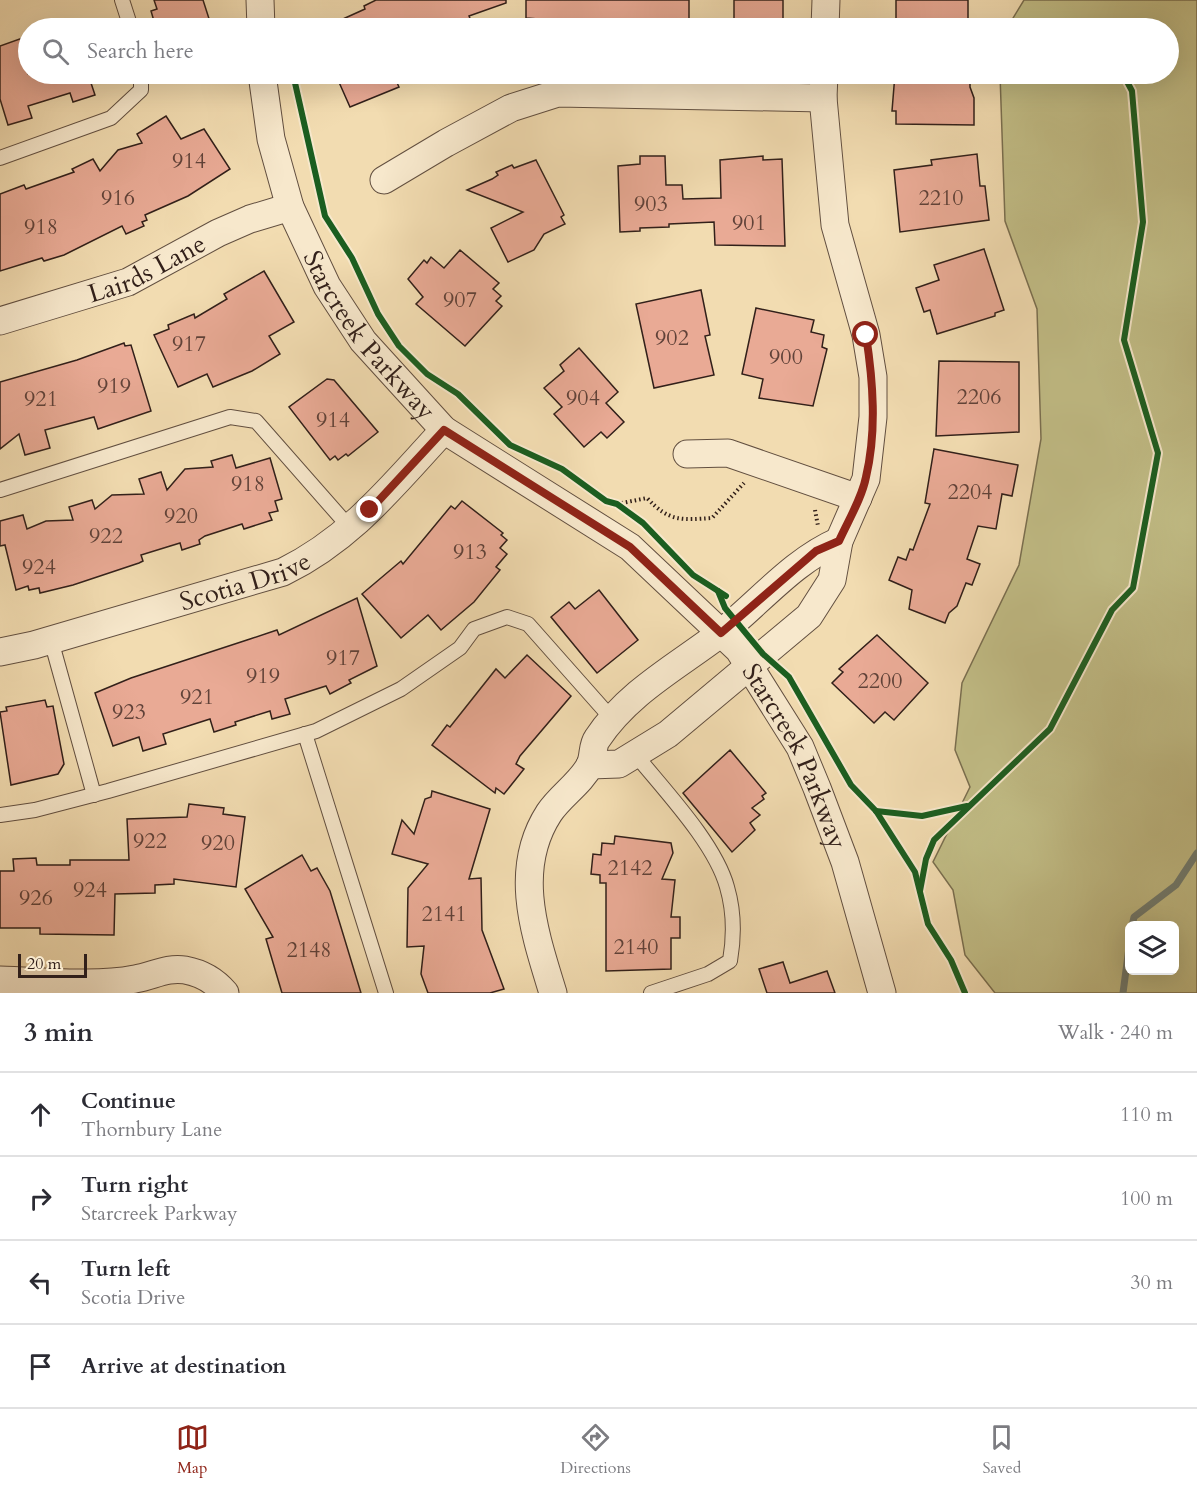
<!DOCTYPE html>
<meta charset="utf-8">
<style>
:root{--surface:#fff;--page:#f2f2f3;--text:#2b2b33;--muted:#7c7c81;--line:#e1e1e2;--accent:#8f2418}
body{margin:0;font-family:Cardo,serif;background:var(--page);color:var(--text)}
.controls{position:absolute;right:18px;bottom:18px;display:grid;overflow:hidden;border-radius:9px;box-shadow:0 6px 24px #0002}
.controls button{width:54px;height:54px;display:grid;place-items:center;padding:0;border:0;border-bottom:2px solid var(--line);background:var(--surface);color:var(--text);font:30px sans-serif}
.scale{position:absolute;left:18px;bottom:15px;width:69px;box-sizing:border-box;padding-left:6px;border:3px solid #32201a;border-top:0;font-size:16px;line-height:21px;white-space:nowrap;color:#32201a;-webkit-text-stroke:4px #f7e8cc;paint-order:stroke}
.stop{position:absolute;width:18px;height:18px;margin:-14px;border:4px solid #8f2418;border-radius:50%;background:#fff}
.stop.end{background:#8f2418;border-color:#fff;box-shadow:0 2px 6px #0008}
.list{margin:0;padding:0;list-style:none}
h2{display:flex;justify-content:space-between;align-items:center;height:78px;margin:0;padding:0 24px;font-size:26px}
h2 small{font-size:20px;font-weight:400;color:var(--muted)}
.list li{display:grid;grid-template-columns:39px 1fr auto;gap:18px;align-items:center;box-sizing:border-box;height:84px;padding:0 24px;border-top:2px solid var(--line)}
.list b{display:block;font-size:22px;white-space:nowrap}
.list p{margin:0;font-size:20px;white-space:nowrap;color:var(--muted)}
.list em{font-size:20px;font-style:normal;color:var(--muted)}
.icon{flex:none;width:33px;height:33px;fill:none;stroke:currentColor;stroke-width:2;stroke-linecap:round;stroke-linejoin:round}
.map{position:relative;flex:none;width:1197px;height:993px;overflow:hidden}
.search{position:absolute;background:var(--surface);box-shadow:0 6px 24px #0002;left:18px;right:18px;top:18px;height:66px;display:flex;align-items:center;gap:15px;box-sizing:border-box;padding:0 21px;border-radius:33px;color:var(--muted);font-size:22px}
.sheet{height:414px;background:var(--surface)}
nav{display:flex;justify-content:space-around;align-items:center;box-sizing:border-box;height:84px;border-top:2px solid var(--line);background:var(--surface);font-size:16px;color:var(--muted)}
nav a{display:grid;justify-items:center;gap:3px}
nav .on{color:var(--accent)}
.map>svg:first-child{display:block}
.green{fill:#c2be87;stroke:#7a6f50;stroke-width:1.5;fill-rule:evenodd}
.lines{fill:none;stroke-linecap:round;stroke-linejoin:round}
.stream{stroke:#717d72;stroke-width:7}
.building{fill:#e9aa95;stroke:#32201a;stroke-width:1.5}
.lane-casing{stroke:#624f40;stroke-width:16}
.street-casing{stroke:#624f40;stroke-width:29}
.path{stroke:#32201a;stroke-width:4;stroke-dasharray:1.5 3;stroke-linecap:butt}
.lane{stroke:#f7e8cc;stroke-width:14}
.street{stroke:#f7e8cc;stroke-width:27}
.cycleway-casing{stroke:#f7e8cc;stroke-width:10}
.cycleway{stroke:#1b5e20;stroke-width:6}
.route{stroke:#8f2418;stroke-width:8}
.labels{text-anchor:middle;stroke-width:6;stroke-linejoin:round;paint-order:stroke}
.number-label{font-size:22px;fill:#604239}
.street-label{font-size:26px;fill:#32201a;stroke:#f7e8cc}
</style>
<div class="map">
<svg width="1197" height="993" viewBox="0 0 1197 993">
<rect width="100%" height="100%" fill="#f2dcb1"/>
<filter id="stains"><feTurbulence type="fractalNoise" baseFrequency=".00333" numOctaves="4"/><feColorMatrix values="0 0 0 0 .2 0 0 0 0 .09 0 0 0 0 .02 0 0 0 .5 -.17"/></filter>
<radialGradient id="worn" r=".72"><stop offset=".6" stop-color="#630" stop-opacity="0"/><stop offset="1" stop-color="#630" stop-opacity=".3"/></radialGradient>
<path class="green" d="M 1024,0 L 1197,0 L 1197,993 L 995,993 L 965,955 L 953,890 L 933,862 L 970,787 L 955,750 L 962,683 L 1019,565 L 1041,439 L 1037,309 L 1005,221 L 1000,74 L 1168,74 L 1168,28 L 1007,28 ZM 1130,926 L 1174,926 L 1174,970 L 1130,970 Z"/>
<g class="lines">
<g class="stream">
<path d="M 1132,926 L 1134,917 L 1176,885 L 1197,853"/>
<path d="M 1123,993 L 1130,940"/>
</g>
</g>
<g class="building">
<path d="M 154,0 L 203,0 L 212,28 L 156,28 L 151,11 L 157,9 Z"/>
<path d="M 376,0 L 506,0 L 506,3 L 469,16 L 474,28 L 323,28 L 365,9 L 364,6 Z"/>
<path d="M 526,0 L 689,0 L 689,28 L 551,28 L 551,20 L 526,18 Z"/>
<rect x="734" y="0" width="49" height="28"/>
<rect x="896" y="0" width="72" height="28"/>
<path d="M 28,36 L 28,74 L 88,74 L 95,95 L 73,102 L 70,93 L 28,106 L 32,118 L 8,125 L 0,99 L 0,46 Z"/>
<path d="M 341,74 L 393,74 L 399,87 L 350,107 L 338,80 L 343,78 Z"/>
<path d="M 895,74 L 970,74 L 970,87 L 974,98 L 974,125 L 896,124 L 896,111 L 892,111 Z"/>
<path d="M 166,116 L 181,139 L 204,129 L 230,169 L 188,196 L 145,215 L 147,220 L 142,222 L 144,226 L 126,234 L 122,226 L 64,255 L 44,261 L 42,258 L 0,271 L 0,194 L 24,185 L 26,189 L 74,172 L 72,169 L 93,159 L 100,171 L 118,150 L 142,143 L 137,134 Z"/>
<path d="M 977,154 L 980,186 L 985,186 L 989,220 L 900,232 L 894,170 L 932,165 L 931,160 Z"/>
<path d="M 640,156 L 665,156 L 666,185 L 682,185 L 683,199 L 721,198 L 720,160 L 763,156 L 763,160 L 782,159 L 785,246 L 715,245 L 714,222 L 669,224 L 669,227 L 640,228 L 640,231 L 620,232 L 618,166 L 640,164 Z"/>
<path d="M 536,160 L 564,215 L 561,217 L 565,224 L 544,234 L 534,250 L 508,262 L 491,228 L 523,212 L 467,190 L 492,179 L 498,175 L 496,172 L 512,165 L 514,168 Z"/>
<path d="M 984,249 L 1004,310 L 995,313 L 995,316 L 937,334 L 930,310 L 924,312 L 916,288 L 939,280 L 934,265 Z"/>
<path d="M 460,250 L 499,283 L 493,289 L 501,296 L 496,301 L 502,306 L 465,346 L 416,304 L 423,297 L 408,279 L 424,260 L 427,263 L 431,257 L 444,268 Z"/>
<path d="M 264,271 L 294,322 L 269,336 L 280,354 L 252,371 L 213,387 L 207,374 L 178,387 L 154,335 L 169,329 L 168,325 L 194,314 L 195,318 L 227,299 L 224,294 Z"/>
<path d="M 701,290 L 710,335 L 705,336 L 714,375 L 654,388 L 636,304 Z"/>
<path d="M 756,308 L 814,320 L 811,332 L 824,335 L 822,347 L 827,349 L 813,406 L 759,398 L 763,379 L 742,374 Z"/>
<path d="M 124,343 L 125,346 L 131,345 L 151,411 L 98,429 L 94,417 L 45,430 L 50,448 L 25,455 L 19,434 L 0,449 L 0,382 L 77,360 Z"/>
<path d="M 579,348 L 618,392 L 606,403 L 624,422 L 607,438 L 601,432 L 584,447 L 554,414 L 562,407 L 544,388 L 564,371 L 560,365 Z"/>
<path d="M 939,361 L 1019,362 L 1019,432 L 936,436 Z"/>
<path d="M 327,379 L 334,380 L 378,432 L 348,456 L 346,454 L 338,460 L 335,456 L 330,460 L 289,407 Z"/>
<path d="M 934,449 L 1018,465 L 1012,496 L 1002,494 L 996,529 L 978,526 L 967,559 L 980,564 L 972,585 L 966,583 L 957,606 L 949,613 L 945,623 L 909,609 L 912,590 L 889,580 L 898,557 L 906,560 L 910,549 L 913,550 L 930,504 L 925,503 Z"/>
<path d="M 232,455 L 236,468 L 270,458 L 282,499 L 275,501 L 278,511 L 269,513 L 272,520 L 244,529 L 242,524 L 205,536 L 199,540 L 200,544 L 182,550 L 180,543 L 141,555 L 143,561 L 139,563 L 73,585 L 40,593 L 39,588 L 29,590 L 28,586 L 16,590 L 5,545 L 0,546 L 0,521 L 23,515 L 27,529 L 46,521 L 73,520 L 69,507 L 92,500 L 95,509 L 112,495 L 144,494 L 139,479 L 161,472 L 167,490 L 185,469 L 213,467 L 211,461 Z"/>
<path d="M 462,501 L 503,533 L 501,535 L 507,540 L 500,548 L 507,554 L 496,567 L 500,570 L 474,602 L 441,630 L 428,615 L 401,638 L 362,594 L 401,561 L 403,564 L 451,506 L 455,509 Z"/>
<path d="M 599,590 L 638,640 L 597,673 L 551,617 L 569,602 L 575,609 Z"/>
<path d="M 357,598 L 377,666 L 349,680 L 351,683 L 330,694 L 326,686 L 285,699 L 290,714 L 272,719 L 270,711 L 235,722 L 236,725 L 214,732 L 210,719 L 163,734 L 166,744 L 143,751 L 139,737 L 113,746 L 95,693 L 131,678 L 250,639 L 277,630 L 279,635 Z"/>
<path d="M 877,635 L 928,683 L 894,720 L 885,712 L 874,723 L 832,683 L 843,672 L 839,669 Z"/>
<path d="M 527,655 L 571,696 L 520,756 L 516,764 L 524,769 L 504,794 L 496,788 L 495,793 L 432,745 L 447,725 L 450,727 L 496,669 L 505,678 Z"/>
<path d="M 45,700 L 47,707 L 53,706 L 64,764 L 58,774 L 11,785 L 0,712 L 7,711 L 6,707 Z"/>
<path d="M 730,750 L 766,793 L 762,796 L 764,799 L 752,808 L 760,815 L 750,823 L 755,830 L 732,852 L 683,793 Z"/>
<path d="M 432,791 L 490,809 L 469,879 L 481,878 L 482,930 L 504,989 L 490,993 L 428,993 L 421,974 L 424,946 L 407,947 L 408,888 L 428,864 L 392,854 L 402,820 L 414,834 L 425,799 L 431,797 Z"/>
<path d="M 189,804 L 224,808 L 223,814 L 245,817 L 236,887 L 174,879 L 174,884 L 155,885 L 155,893 L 115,894 L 114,935 L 40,934 L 40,928 L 0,928 L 0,871 L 14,871 L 13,859 L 36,858 L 37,865 L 70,865 L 70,860 L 129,860 L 127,819 L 187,817 Z"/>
<path d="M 615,836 L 671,843 L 673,853 L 662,879 L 675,880 L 671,917 L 680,917 L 680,938 L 671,938 L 671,969 L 606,971 L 606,883 L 600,883 L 600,875 L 591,874 L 593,854 L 601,855 L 602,843 L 614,844 Z"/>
<path d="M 302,855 L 311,871 L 317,868 L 330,891 L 361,993 L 282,993 L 266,939 L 273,937 L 245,889 Z"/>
<path d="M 783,962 L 790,983 L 827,971 L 835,993 L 767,993 L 759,969 Z"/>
</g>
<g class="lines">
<g class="lane-casing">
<g id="lane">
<path d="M 122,0 L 131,28"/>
<path d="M 0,158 L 111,118 L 141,90 L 141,74"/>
<path d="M 0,490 L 230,417 L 256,421 L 350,528"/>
<path d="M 51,640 L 94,795"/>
<path d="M 305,734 L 386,993"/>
<path d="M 635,754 C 664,790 715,843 727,887 C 734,911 734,938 730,961 L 708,974 L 651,993"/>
<path d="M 0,815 L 35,810 L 108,791 L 316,731 L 401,689 L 460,648 L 474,629 L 507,617 L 528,624 L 613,720"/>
</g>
</g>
<g class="street-casing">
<g id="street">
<path d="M 260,0 L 261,28"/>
<path d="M 825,28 L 826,0"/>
<path id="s1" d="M 262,74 L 271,139 L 290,207 L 327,286 L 363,341 L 444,430 L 630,547 L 739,650 L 800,747 L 817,788 L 845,862 L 882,993"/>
<path d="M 384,180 L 446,143 L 511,108 L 558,93 L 823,98"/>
<path id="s2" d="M 0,321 L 128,282 L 218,233 L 250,219 L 290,207"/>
<path d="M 687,454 L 728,453 L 858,498"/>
<path id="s3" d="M 0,652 L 34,645 L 283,572 C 352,538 392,486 444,430"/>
<path d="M 590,765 L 619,764 L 668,734 L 809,616 L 832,580 L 839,541 L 866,479 L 873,417 L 873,377 L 866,335 L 835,225 L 823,98 L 824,74"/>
<path d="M 0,980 C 43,981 94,987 135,979 C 153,976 167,967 185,970 C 201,973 215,981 225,993"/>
<path d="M 553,993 C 535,934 512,870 549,813 C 560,796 581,783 590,765 C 594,757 592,746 597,739 C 628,692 678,666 721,633 C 760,602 793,561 839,541"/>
</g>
</g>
<g class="path">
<path d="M 617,504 L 647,498 C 669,522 682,520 712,518 L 744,483"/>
<path d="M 815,510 L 818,526"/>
</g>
<use href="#lane" class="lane"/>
<use href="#street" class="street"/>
<g class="cycleway-casing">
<g id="cycleway">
<path d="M 293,74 L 325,216 L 352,258 L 378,314 L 399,346 L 427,374 L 458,394 L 510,445 L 562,469 L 606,501 L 617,504 L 643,523 L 693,575 L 726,596"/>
<path d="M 718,591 L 725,608 L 763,654 L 789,677 L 851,785 L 876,811 L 915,872 L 928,924 L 951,960 L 965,993"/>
<path d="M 876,811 L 922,816 L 967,806"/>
<path d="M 920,891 L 926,859 L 934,840 L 1050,729 L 1112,610 L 1133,588 L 1158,453 L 1124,340 L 1143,222 L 1132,91 L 1123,74"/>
</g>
</g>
<use href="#cycleway" class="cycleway"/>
</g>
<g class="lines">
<path class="route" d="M 370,510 L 444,430 L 630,547 L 721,633 L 816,551 L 839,541 C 848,521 862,498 866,477 C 877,431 873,381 866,335"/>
</g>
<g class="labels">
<g class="number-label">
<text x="189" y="168">914</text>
<text x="118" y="205">916</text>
<text x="941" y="205">2210</text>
<text x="651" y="211">903</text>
<text x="749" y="230">901</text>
<text x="41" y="234">918</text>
<text x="460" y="307">907</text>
<text x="672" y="345">902</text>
<text x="189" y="351">917</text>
<text x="786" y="364">900</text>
<text x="114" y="393">919</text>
<text x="979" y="404">2206</text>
<text x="583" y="405">904</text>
<text x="41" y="406">921</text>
<text x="333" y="427">914</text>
<text x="248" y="491">918</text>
<text x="970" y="499">2204</text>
<text x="181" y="523">920</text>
<text x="106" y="543">922</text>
<text x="470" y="559">913</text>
<text x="39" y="574">924</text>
<text x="343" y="665">917</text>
<text x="263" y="683">919</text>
<text x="880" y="688">2200</text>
<text x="197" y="704">921</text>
<text x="129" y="719">923</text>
<text x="150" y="848">922</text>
<text x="218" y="850">920</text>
<text x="630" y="875">2142</text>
<text x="90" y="897">924</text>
<text x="36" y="905">926</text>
<text x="444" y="921">2141</text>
<text x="636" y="954">2140</text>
<text x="309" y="957">2148</text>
</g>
<g class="street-label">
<text dy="9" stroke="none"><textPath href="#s2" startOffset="156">Lairds Lane</textPath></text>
<text dy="9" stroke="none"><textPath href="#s1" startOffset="288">Starcreek Parkway</textPath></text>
<text dy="9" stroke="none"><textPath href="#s3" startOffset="255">Scotia Drive</textPath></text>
<text dy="9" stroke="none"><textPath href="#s1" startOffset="900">Starcreek Parkway</textPath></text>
</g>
</g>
<rect width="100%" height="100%" filter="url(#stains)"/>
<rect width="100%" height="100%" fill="url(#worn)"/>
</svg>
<div class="controls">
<button><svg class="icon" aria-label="layers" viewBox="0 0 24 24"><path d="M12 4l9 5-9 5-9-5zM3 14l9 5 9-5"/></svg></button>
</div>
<div class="scale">20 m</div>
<div class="stop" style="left:866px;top:335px"></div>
<div class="stop end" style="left:370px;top:510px"></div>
<div class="search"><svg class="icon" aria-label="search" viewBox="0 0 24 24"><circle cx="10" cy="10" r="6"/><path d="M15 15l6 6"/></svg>Search here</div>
</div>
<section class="sheet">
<h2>3 min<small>Walk · 240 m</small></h2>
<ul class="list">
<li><svg class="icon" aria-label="ahead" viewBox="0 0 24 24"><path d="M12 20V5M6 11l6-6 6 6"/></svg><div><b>Continue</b><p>Thornbury Lane</p></div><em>110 m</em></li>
<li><svg class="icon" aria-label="right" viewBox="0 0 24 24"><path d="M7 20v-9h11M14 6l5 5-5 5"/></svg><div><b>Turn right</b><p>Starcreek Parkway</p></div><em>100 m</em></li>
<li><svg class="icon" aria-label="left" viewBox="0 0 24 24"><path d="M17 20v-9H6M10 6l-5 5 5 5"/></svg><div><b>Turn left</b><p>Scotia Drive</p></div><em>30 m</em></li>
<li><svg class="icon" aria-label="arrive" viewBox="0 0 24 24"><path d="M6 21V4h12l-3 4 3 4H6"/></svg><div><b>Arrive at destination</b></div></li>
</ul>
</section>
<nav>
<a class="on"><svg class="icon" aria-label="map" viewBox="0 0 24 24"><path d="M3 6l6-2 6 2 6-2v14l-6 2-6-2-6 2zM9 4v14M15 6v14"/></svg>Map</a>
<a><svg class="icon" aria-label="directions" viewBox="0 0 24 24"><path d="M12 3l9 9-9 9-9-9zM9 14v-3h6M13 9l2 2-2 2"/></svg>Directions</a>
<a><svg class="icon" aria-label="saved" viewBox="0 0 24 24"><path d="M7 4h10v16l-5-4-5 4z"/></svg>Saved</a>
</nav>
